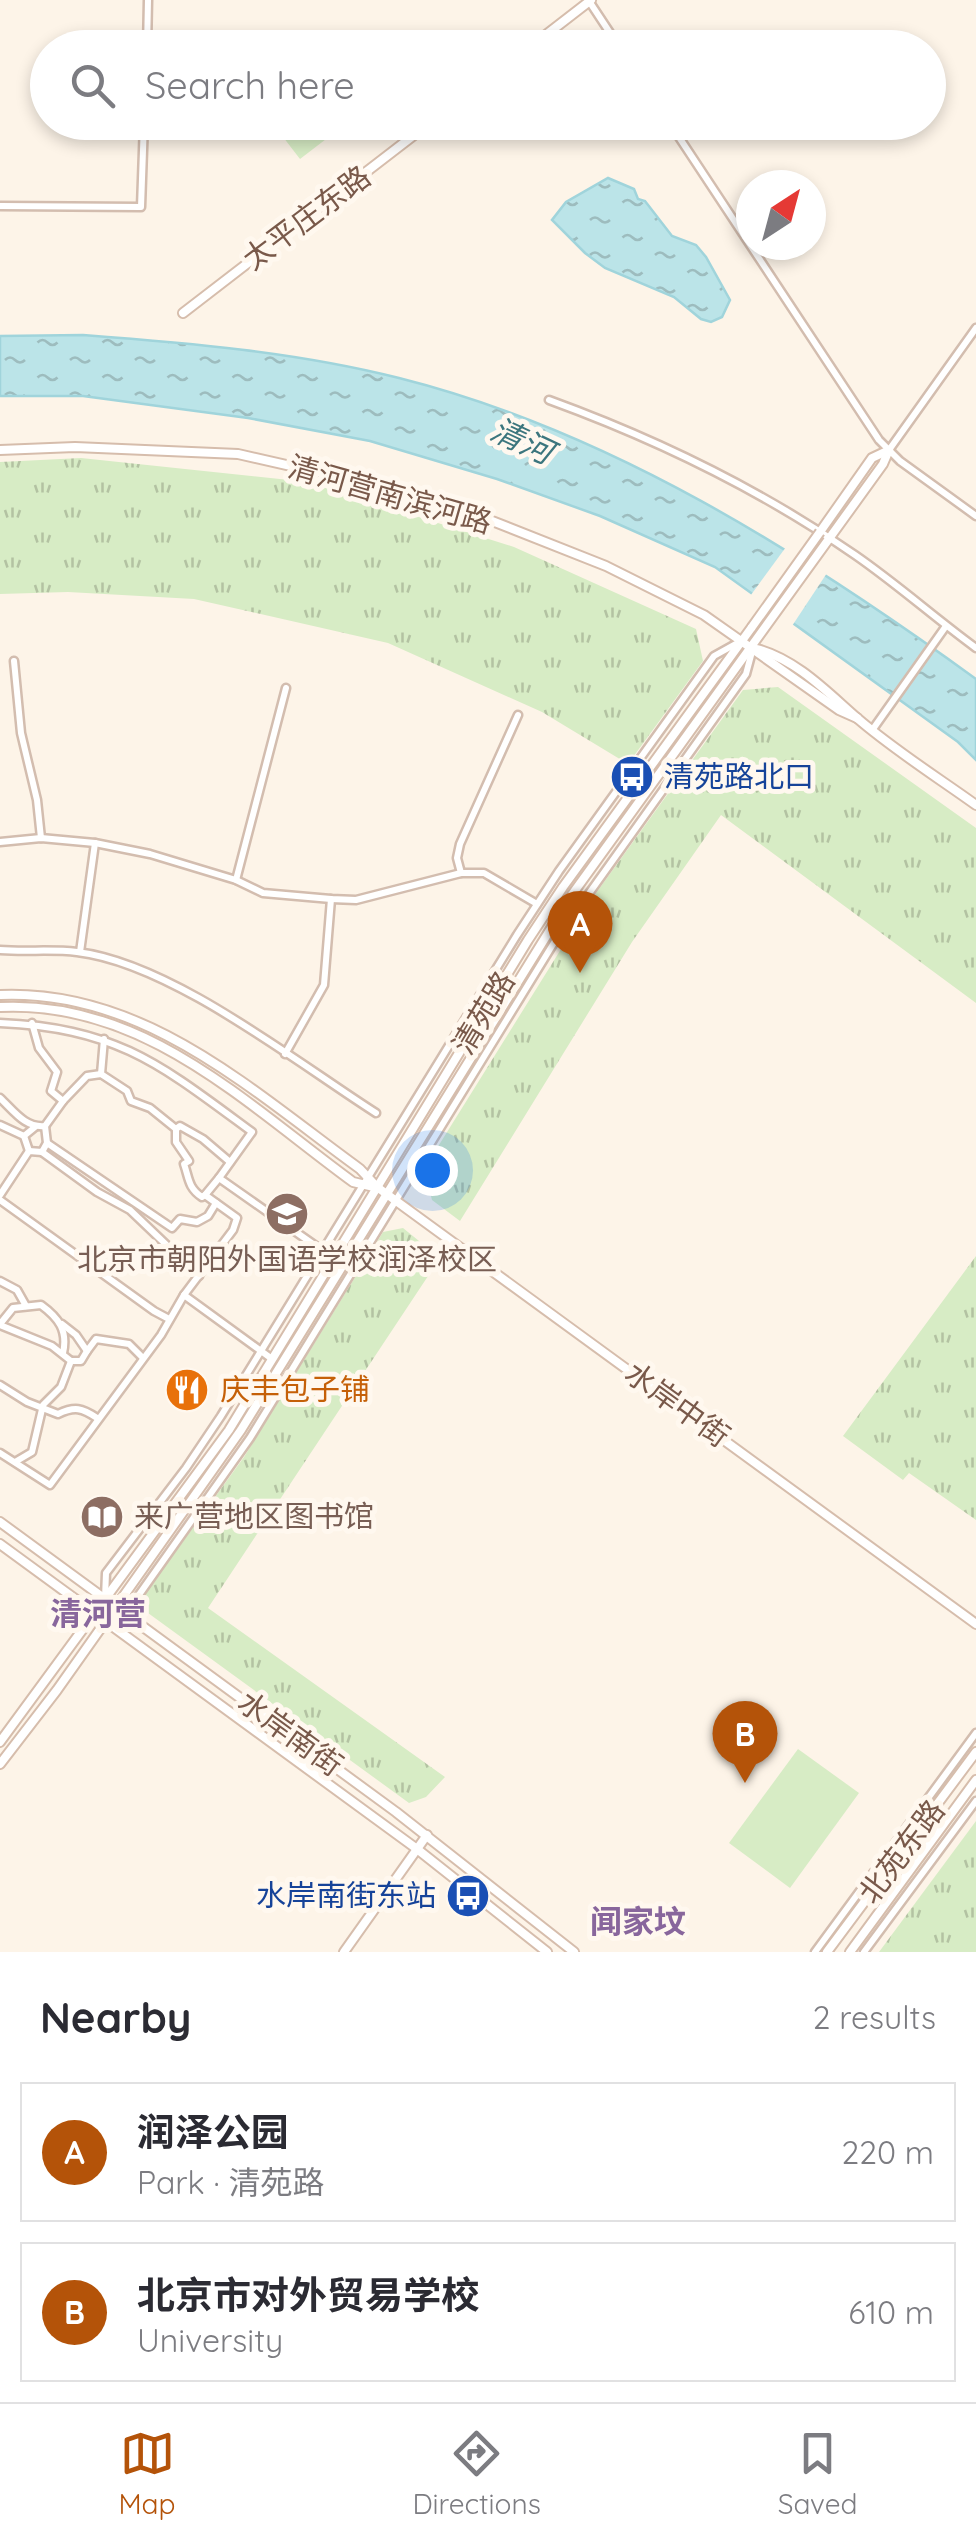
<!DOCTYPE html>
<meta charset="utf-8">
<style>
:root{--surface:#fff;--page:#f2f2f3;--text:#2b2b33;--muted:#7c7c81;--line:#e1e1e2;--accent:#b45309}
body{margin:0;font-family:Quicksand,"Noto Sans SC",sans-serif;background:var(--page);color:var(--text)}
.compass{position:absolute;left:736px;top:170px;width:90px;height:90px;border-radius:50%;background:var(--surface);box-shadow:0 5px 15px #0003;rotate:36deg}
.you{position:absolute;left:432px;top:1170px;width:35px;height:35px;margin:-25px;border:8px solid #fff;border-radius:50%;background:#1a73e8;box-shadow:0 0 0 15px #1a73e833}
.badge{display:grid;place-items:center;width:65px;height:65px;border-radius:50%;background:var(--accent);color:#fff;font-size:32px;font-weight:700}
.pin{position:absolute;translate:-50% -82px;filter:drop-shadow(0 2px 5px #0008)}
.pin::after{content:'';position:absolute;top:52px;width:35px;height:30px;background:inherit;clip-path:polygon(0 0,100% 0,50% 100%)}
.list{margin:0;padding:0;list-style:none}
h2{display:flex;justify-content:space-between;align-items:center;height:130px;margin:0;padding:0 40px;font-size:42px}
h2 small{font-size:32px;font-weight:400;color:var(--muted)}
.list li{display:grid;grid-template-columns:65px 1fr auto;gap:30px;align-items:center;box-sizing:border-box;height:140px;margin:0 20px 20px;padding:0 20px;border:2px solid var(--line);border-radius:0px}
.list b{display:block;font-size:38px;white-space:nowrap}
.list p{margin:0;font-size:32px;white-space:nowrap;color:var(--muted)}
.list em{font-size:32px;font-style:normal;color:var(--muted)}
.icon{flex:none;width:55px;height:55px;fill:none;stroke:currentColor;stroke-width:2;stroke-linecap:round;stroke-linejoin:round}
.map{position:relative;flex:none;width:976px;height:1952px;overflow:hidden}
.search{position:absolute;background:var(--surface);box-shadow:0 5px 15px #0003;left:30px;right:30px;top:30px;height:110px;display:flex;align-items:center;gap:25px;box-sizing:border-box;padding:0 35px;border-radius:55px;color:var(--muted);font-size:38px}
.sheet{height:450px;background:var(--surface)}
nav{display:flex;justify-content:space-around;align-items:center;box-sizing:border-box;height:140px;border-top:2px solid var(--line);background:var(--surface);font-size:28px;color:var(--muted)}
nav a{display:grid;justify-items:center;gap:5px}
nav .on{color:var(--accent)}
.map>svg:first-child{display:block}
.grass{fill:url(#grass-tufts)}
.pitch{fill:#d7ecc5}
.water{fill:url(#water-ripples);stroke:#a0d4db;stroke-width:2.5}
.pier{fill:#fdf4e8}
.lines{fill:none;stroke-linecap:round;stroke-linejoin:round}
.street-casing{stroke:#d3bdaf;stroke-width:11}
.secondary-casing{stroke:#d6bdac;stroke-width:12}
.street{stroke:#fff;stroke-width:6}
.secondary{stroke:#fff;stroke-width:8}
.secondary-bridge-casing{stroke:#d6bdac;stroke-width:12;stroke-linecap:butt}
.secondary-bridge{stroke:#fff;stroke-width:8}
.labels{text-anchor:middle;stroke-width:10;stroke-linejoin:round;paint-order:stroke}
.street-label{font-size:30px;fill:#79594a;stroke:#fff8ef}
.transit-label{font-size:30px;fill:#164399;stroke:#fff8ef;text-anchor:start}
.education-label{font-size:30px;fill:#785e54;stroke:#fff8ef}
.food-label{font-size:30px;fill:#c56008;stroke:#fff8ef;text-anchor:start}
.water-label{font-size:32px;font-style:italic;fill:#3c767e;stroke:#fff8ef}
.neighbourhood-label{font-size:32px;font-weight:bold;fill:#88669c;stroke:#fff8ef}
</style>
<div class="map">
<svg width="976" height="1952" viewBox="0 0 976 1952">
<defs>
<pattern id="grass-tufts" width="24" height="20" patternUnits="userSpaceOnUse" patternTransform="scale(2.5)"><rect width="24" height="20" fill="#d7ecc5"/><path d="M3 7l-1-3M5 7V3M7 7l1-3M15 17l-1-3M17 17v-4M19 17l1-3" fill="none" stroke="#b3c2a2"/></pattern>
<pattern id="water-ripples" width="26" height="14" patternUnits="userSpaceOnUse" patternTransform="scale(2.5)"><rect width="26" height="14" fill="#bbe4e8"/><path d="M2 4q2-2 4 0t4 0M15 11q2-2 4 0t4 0" fill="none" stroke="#9dbcbe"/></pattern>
</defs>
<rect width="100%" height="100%" fill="#fdf4e8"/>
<g class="grass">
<path d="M 81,458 L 308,482 L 514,547 L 696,629 L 703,661 L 628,764 L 542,712 L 388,643 L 194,599 L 68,592 L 0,594 L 0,462 Z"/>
<path d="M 778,687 L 976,828 L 976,1003 L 721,815 L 632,942 L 460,1221 L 432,1200 L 424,1169 L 596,893 L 743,690 Z"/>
<path d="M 403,1228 L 440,1258 L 208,1608 L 445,1777 L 426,1797 L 409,1803 L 148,1613 L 142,1598 L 244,1457 L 383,1232 Z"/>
<path d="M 976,1256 L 976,1520 L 909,1473 L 903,1480 L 843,1436 Z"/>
<path d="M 976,1821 L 976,1952 L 879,1952 Z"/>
</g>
<g class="pitch">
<path d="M 293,123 L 293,122 L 347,123 L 300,159 L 280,133 Z"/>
<path d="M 798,1749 L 859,1793 L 790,1888 L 729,1843 Z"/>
</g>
<g class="water">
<path d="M 608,178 L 634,189 L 638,199 L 645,201 L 672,236 L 696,245 L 706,257 L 730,300 L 722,317 L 711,322 L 701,319 L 674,297 L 605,268 L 585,253 L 552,220 L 566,202 Z"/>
<path d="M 83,335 C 189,343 296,352 399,378 C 610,431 802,553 976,679 L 976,760 L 958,742 L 715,567 L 600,516 L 497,479 L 370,441 L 248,418 L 83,396 L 0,396 L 0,336 Z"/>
</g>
<path class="pier" d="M 786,547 L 827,573 L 790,629 L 748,599 Z"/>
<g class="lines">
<g class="street-casing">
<g id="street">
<path d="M 589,1 L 620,48"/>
<path d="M 147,48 L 148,0"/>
<path d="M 669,122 L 879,440 L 900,461 L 976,516"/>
<path d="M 0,206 L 141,207 L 144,122"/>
<path d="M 549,400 C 656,439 761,490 855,555 C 897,584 935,618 976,648"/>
<path d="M 889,450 L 976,328"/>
<path d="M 14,661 L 21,733 L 37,800 L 41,838"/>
<path d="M 873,729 L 946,626"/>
<path d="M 0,842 L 41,838 L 95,843 L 150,854 L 236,880 L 263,893 L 331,899 L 356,900 L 461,873 L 484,873 L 537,904"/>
<path d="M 461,873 L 457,858 L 460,844 L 518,715"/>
<path d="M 236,880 L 286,688"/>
<path d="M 0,950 C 26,952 52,949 77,952 C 171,963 296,1062 376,1113"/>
<path d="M 80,952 L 95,843"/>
<path d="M 0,1023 C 118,1028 161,1065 252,1132 L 219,1178 L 333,1258"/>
<path d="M 285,1054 L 324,985 L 331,899"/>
<path d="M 101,1074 L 104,1039"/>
<path d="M 0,1098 C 14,1111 25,1128 45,1126 L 63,1101 L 51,1091 L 57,1072 L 39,1048 L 32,1023"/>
<path d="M 63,1101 L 87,1076 L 101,1074 L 127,1091 L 131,1101 L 150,1108 L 176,1129 L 176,1142 L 189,1161 L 184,1164 C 189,1178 188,1188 202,1197 L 205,1195"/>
<path d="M 0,1125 L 24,1136"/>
<path d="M 176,1129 L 180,1126 L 203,1139 L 230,1162"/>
<path d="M 47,1143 L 172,1228 L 180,1219 L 197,1222 L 208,1216 L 216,1203"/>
<path d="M 29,1151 L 24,1136 L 35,1127"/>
<path d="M 42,1152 L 97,1192 L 130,1210 L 199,1276"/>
<path d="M 0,1195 L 29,1151 L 42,1152 L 47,1143 L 45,1126"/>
<path d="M 0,1200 L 154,1311 L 169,1319"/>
<path d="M 0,1281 L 17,1290 L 26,1306"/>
<path d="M 184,1295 L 272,1359"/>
<path d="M 0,1324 L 13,1308 L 41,1305 C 59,1318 68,1331 63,1353"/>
<path d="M 62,1324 L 76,1335 L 87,1351 L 96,1339 L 129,1344 L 143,1358"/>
<path d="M 0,1325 L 52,1346 L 71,1361 L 61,1387 L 43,1405 L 32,1452 L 15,1462"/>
<path d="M 71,1361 L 81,1361 L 87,1351"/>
<path d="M 0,1385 L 27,1402 L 58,1414 C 75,1406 82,1408 97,1418"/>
<path d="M 0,1453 L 50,1485 L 161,1335 L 184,1295 L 233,1230 L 237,1218 L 205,1195 L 219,1178"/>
<path d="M 105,1598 L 106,1573 L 186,1468 L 221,1416 L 517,935 L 559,871 L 714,656 L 741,641"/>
<path d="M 118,1607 L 136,1599 L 250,1438 L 555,941 L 746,674 L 753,648"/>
<path d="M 815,1952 L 976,1733"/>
<path d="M 864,1952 L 976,1801"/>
</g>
</g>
<g class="secondary-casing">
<g id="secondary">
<path d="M 529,48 L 591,0"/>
<path d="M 183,313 L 431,122"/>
<path d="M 0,450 L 75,447 L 238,454 L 370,484 L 482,517 L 606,566 L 704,615 L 839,710 L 857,718"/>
<path d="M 820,532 L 872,458 L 889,450"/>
<path d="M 757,649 C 797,660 827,692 857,718 C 894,750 937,777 976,805"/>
<path d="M 0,995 C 144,989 251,1090 360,1169 L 377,1187 L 976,1624"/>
<path d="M 0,1007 C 143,1000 245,1103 353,1182 L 374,1187"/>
<path d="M 0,1522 L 396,1812 L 574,1952"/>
<path d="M 0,1544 L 417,1849 L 547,1952"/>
<path d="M 0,1742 L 229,1430 L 528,940 L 563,887 L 752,627"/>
<path d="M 0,1764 L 57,1690 L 241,1430 L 571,896 L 883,464 L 889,450"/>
<path d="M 344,1952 L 427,1835"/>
<path d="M 827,1952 L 976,1752"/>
<path d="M 850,1952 L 976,1780"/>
</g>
</g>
<use href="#street" class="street"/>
<use href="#secondary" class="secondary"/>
<g class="secondary-bridge-casing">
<path id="secondary-bridge" d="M 752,627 L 820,532"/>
</g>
<use href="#secondary-bridge" class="secondary-bridge"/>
</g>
<defs>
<g id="bus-disc" transform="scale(2.25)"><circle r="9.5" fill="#1a4fb4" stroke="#fff8ef"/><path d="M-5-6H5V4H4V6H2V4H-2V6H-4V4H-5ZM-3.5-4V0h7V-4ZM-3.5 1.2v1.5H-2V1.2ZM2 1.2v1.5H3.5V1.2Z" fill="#fff"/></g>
<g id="school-disc" transform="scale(2.25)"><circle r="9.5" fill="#8d6e63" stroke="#fff8ef"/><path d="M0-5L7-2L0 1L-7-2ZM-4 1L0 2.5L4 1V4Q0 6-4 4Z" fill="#fff"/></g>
<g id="restaurant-disc" transform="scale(2.25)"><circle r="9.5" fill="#e8710a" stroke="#fff8ef"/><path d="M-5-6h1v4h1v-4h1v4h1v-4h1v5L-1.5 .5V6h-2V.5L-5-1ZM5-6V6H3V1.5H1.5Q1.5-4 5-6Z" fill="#fff"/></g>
<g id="library-disc" transform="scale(2.25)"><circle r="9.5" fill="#8d6e63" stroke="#fff8ef"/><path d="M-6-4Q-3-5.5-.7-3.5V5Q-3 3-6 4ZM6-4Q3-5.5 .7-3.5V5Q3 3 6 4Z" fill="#fff"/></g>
</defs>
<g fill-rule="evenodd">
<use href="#bus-disc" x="632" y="777"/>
<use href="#school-disc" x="287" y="1214"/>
<use href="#restaurant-disc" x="187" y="1390"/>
<use href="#library-disc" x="102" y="1517"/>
<use href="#bus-disc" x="468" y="1896"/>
</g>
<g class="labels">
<g class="street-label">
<text transform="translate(307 218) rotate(-37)" y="10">太平庄东路</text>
<text transform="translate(390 495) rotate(16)" y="10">清河营南滨河路</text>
<text transform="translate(484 1013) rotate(-59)" y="10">清苑路</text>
<text transform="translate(677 1405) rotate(36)" y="10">水岸中街</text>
<text transform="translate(290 1734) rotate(36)" y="10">水岸南街</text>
<text transform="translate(902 1852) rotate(-53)" y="10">北苑东路</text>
</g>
<g class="transit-label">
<text x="664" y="787">清苑路北口</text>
<text x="436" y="1906" text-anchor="end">水岸南街东站</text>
</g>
<g class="education-label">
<text x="287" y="1270">北京市朝阳外国语学校润泽校区</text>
<text x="134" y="1527" text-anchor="start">来广营地区图书馆</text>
</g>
<g class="food-label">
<text x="220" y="1400">庆丰包子铺</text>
</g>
<g class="water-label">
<text transform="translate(522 441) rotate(25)" y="11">清河</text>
</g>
<g class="neighbourhood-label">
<text x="98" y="1625">清河营</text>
<text x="638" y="1933">闻家坟</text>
</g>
</g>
</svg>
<svg class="compass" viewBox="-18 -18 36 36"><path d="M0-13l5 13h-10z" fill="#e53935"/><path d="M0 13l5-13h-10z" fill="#7c7c81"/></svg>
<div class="you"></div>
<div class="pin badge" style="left:580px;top:973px">A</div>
<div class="pin badge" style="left:745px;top:1783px">B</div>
<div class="search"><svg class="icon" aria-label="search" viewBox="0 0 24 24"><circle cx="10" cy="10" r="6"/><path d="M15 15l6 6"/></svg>Search here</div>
</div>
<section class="sheet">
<h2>Nearby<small>2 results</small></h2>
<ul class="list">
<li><span class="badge">A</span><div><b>润泽公园</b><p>Park · 清苑路</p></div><em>220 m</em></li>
<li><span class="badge">B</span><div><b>北京市对外贸易学校</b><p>University</p></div><em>610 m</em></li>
</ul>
</section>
<nav>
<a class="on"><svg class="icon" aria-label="map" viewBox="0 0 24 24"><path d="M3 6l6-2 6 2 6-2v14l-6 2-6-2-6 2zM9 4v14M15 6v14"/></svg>Map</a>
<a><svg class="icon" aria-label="directions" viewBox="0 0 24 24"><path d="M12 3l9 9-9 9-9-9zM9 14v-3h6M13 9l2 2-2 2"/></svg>Directions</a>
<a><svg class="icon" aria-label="saved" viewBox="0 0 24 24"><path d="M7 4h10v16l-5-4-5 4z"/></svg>Saved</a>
</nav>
